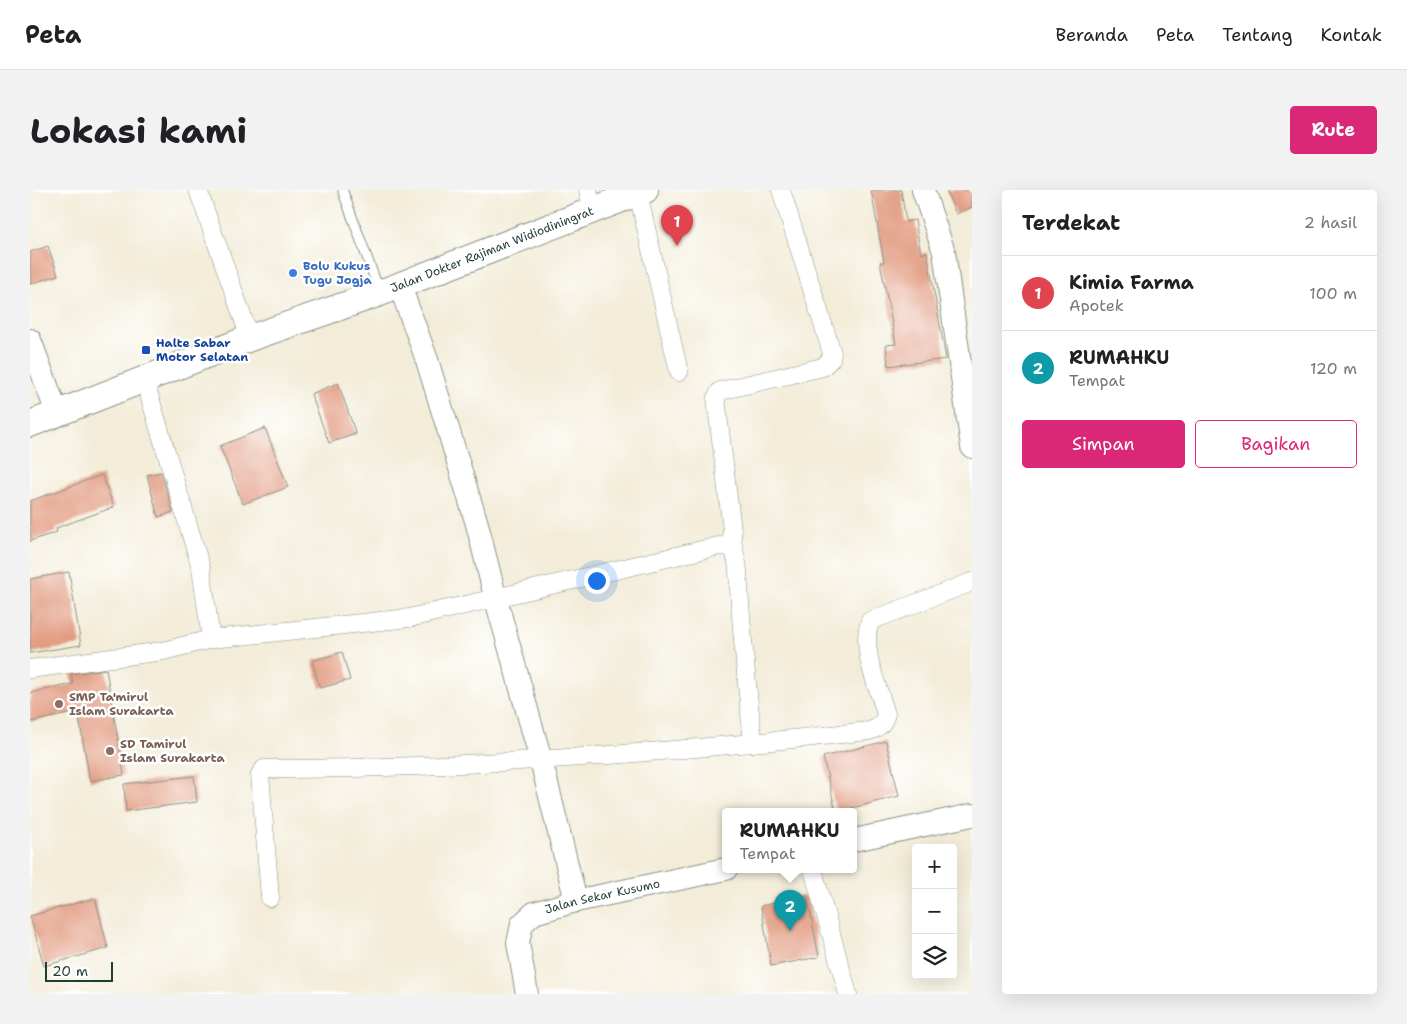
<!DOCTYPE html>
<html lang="id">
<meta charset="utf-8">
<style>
:root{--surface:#fff;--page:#f2f2f2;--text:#202124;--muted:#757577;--line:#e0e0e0;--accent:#db2777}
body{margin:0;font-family:"Shantell Sans",sans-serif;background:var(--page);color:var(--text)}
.controls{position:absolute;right:15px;bottom:15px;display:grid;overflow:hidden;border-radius:5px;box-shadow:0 5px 20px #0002}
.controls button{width:45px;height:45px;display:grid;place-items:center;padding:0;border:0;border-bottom:1px solid var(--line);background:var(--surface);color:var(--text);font:25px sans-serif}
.scale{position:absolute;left:15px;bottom:12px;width:68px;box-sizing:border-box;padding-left:5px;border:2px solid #1f3d34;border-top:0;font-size:14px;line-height:18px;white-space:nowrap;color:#1f3d34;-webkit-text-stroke:4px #fff;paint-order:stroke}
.you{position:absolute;left:566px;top:390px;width:18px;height:18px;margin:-12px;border:4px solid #fff;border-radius:50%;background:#1a73e8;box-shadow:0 0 0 8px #1a73e833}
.badge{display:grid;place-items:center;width:32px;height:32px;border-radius:50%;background:var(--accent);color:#fff;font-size:16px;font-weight:700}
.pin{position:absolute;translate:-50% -41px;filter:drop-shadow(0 1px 2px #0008)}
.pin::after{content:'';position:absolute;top:26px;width:18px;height:15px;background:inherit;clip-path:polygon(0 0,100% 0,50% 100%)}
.popup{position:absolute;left:692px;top:618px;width:135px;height:65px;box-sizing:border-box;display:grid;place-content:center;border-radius:5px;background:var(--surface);filter:drop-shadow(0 1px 4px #0005);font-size:16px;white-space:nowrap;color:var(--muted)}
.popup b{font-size:19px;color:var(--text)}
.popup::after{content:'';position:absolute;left:50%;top:100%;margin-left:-10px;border:10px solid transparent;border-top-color:var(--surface)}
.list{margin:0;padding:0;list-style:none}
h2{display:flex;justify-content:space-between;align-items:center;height:65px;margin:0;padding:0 20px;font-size:21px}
h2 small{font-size:16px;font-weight:400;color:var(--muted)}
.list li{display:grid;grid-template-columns:32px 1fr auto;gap:15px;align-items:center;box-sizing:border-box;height:75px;padding:0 20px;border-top:1px solid var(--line)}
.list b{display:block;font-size:19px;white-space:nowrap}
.list p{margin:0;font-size:16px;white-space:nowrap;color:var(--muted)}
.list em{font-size:16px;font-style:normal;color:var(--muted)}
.actions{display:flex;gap:10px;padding:15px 20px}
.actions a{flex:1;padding:11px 0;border:1px solid var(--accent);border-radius:5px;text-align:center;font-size:18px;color:var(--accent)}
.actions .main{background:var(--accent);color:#fff}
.icon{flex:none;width:28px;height:28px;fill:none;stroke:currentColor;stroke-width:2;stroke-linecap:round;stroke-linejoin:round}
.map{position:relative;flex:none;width:942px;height:804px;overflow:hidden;border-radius:5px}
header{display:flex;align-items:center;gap:30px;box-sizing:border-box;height:70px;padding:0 25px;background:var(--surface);border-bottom:1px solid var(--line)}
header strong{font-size:24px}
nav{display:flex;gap:28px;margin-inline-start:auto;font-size:18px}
.intro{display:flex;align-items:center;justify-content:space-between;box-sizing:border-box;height:120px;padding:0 30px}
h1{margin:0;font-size:35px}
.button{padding:12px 22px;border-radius:5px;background:var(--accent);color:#fff;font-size:18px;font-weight:700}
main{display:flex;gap:30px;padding:0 30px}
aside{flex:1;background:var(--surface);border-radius:5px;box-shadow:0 5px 20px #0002}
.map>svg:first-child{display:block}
.building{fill:#e29b81}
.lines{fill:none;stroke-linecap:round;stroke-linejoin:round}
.service-casing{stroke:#899486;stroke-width:11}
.minor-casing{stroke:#899486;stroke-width:19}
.tertiary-casing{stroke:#899486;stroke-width:24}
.secondary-casing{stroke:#899486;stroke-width:28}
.service{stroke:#fff;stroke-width:9}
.minor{stroke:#fff;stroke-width:18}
.tertiary{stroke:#fff;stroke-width:22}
.secondary{stroke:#fff;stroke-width:26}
.shop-dot{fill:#3f7fe0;stroke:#fff;stroke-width:2}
.transit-dot{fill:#1a4fb4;stroke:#fff;stroke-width:2}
.education-dot{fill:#8d6e63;stroke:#fff;stroke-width:2}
.labels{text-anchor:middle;stroke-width:5;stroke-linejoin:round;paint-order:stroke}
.street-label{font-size:12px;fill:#1f3d34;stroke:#fff}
.shop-label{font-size:12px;font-weight:bold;fill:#366cbe;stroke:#fff;text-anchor:start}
.transit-label{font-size:12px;font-weight:bold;fill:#164399;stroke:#fff;text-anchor:start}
.education-label{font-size:12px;font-weight:bold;fill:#785e54;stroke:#fff;text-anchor:start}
</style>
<header>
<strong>Peta</strong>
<nav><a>Beranda</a><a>Peta</a><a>Tentang</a><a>Kontak</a></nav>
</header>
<div class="intro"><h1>Lokasi kami</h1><a class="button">Rute</a></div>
<main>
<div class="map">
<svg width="942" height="804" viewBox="0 0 942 804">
<rect width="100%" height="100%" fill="#fff"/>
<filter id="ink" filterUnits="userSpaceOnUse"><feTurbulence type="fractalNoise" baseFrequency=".02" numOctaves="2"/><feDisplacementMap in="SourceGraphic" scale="10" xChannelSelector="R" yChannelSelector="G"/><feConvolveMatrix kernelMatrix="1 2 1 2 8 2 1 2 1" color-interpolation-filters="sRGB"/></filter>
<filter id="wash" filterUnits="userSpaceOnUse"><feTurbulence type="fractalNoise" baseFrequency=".0096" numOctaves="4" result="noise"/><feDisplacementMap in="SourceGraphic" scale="20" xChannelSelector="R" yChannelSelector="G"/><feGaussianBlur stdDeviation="1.12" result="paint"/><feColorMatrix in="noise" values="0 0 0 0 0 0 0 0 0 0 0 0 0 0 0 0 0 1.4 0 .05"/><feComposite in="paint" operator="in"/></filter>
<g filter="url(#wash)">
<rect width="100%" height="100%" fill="#f3ecd8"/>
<g id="blocks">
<g class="building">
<path d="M 841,0 L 871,0 L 876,32 L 885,30 L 891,64 L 897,62 L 916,169 L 858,176 L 856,155 L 866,154 L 850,72 L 854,72 Z"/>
<path d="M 916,0 L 942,0 L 942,17 L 926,24 Z"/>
<path d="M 18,56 L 28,85 L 0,94 L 0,62 Z"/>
<path d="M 308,193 L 326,244 L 299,253 L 281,204 Z"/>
<path d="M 235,238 L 258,297 L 213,314 L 190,256 Z"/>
<path d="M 131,282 L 143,322 L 128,327 L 117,285 Z"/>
<path d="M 72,285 L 84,317 L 26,338 L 27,342 L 0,351 L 0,311 Z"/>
<path d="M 39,382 L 51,455 L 0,463 L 0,389 Z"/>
<path d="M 312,462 L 320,490 L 290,498 L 282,471 Z"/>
<path d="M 76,479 L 94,585 L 60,591 L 48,522 L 0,532 L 0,503 L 43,494 L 41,484 Z"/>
<path d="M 856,551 L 869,606 L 806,622 L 793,567 Z"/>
<path d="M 164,586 L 167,612 L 96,621 L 94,594 Z"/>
<path d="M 777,705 L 789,767 L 741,776 L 731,716 Z"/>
<path d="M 65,708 L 78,758 L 14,776 L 0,726 Z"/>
</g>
</g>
</g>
<g filter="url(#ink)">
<use href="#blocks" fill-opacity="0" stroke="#899486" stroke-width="1"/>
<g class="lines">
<g class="service-casing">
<path id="service" d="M 313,2 L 349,100"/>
</g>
<g class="minor-casing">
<g id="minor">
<path d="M 168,0 L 220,148"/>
<path d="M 558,0 L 562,19"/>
<path d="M 608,3 L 649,182"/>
<path d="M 114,188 L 171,378 L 181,449"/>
<path d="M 0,479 L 133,461 L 181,449 L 379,428 L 689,356 L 701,357"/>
<path d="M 723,553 C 717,496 711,439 708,381 C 707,364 701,358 702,340 L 686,208 L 690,201 L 793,177 L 801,169 L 802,163 L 751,0"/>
<path d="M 783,680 L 818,804"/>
<path d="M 240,708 L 230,584 L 234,579 C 436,579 638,563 839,541 C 849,538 853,534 856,524 C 848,496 830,460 840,431 L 942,392"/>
</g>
</g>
<g class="tertiary-casing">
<g id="tertiary">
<path d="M 893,0 L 914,62 L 942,257"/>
<path d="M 370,96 L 397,170 L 447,334 L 465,406 L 511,570 L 546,711"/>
<path d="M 0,150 L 27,223"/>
<path d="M 824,650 L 942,625"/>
<path id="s1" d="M 497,804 L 488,753 L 492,734 L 504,723 L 546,711 L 696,679"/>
</g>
</g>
<g class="secondary-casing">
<g id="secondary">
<path id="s2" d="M 0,234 L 220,148 L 350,103 L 615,0"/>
</g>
</g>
<use href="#service" class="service"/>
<use href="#minor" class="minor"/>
<use href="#tertiary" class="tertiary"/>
<use href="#secondary" class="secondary"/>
</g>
</g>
<circle class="shop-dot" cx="263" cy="83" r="5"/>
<rect class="transit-dot" x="111" y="155" width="10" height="10" rx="2.5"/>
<g class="education-dot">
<circle cx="29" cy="514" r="5"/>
<circle cx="80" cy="561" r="5"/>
</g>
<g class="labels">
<g class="street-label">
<text dy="4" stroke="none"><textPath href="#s2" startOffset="494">Jalan Dokter Rajiman Widiodiningrat</textPath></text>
<text dy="4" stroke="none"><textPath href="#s1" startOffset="158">Jalan Sekar Kusumo</textPath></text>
</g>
<g class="shop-label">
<text x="273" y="80">Bolu Kukus<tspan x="273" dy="14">Tugu Jogja</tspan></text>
</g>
<g class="transit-label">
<text x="126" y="157">Halte Sabar<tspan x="126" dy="14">Motor Selatan</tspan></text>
</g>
<g class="education-label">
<text x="39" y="511">SMP Ta'mirul<tspan x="39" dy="14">Islam Surakarta</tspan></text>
<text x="90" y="558">SD Tamirul<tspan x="90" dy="14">Islam Surakarta</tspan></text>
</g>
</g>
</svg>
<div class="controls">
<button>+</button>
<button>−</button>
<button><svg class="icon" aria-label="layers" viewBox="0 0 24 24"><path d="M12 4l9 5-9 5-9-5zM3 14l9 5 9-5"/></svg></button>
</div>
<div class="scale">20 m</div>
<div class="you"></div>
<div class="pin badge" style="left:647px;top:56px;background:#e0444e">1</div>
<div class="pin badge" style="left:760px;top:741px;background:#0f9aa8">2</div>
<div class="popup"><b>RUMAHKU</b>Tempat</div>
</div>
<aside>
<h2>Terdekat<small>2 hasil</small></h2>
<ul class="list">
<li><span class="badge" style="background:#e0444e">1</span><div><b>Kimia Farma</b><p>Apotek</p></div><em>100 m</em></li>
<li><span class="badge" style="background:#0f9aa8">2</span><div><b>RUMAHKU</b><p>Tempat</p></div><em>120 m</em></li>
</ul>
<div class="actions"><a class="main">Simpan</a><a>Bagikan</a></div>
</aside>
</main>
